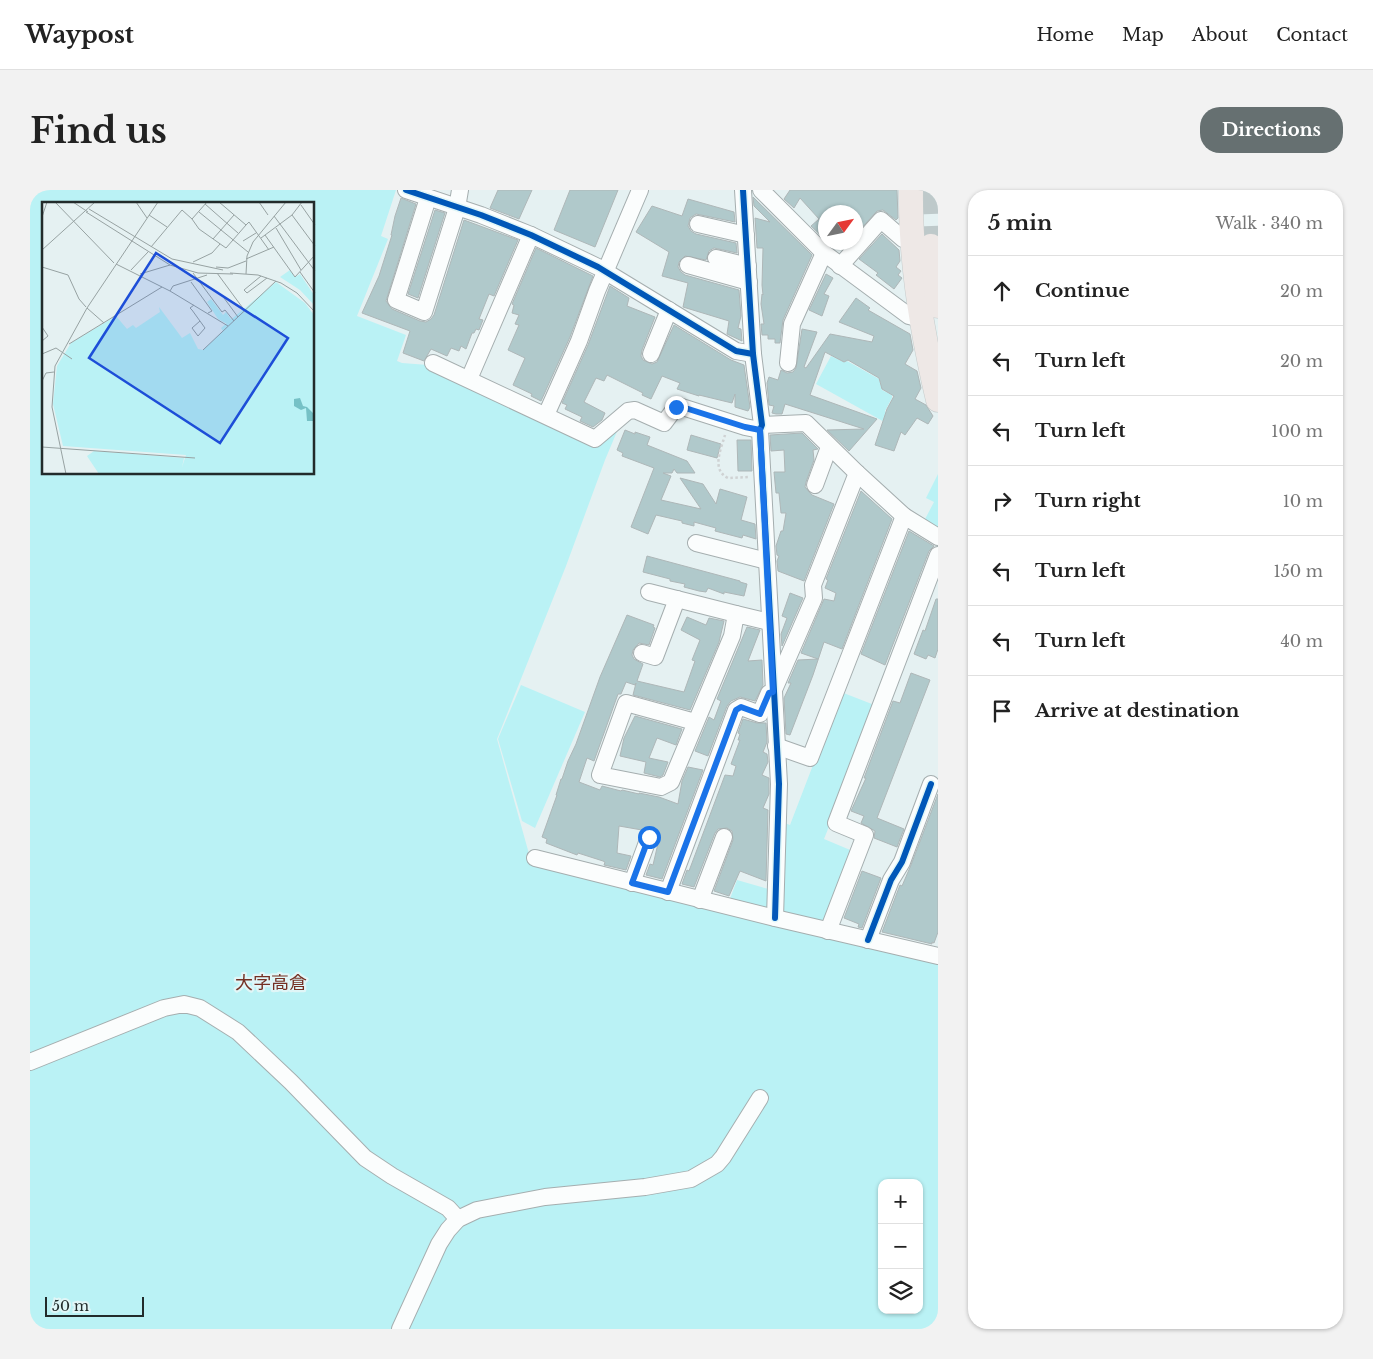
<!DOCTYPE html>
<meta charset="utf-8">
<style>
:root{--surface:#fff;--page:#f2f2f2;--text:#222;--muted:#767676;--line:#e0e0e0;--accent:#667071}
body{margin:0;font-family:"Libre Baskerville","Noto Sans JP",serif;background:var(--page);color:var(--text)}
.controls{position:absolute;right:15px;bottom:15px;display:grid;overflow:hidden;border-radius:10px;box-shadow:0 1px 4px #0004}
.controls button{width:45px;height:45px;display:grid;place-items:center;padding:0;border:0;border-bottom:1px solid var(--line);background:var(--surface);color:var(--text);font:25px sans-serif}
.compass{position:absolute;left:788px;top:15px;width:45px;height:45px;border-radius:50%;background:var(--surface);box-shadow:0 1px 4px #0004;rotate:57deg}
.scale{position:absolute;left:15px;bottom:12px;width:99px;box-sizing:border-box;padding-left:5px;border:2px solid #222b2b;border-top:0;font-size:14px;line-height:18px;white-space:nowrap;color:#222b2b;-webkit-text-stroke:4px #e0f6f7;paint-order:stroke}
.stop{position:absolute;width:15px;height:15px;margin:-11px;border:4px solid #1a73e8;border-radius:50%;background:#fff}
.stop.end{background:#1a73e8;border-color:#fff;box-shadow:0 1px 5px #0008}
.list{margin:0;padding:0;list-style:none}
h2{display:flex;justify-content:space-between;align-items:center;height:65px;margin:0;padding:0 20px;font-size:21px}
h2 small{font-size:16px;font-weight:400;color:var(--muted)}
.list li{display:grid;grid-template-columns:32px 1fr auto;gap:15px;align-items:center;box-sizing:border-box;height:70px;padding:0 20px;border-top:1px solid var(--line)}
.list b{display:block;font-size:19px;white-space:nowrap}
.list em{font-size:16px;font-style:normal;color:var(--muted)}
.icon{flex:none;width:28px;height:28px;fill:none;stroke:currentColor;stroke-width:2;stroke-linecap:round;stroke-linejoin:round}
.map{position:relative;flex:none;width:908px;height:1139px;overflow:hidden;border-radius:20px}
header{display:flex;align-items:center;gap:30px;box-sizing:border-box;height:70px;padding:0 25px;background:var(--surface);border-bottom:1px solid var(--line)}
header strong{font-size:24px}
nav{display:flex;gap:28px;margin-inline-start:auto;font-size:18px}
.intro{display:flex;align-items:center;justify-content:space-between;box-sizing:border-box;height:120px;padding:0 30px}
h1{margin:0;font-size:35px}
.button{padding:12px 22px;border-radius:20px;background:var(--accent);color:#fff;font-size:18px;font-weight:700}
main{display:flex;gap:30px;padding:0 30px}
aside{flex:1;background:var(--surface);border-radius:20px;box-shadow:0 1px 4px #0004}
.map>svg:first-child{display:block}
.green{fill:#baf2f5;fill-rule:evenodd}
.building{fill:#b0c9cb;stroke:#aeb7b8}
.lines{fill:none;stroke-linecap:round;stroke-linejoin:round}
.highway-tunnel{stroke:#bec9ca;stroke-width:24;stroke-dasharray:24 12;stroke-linecap:butt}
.minor-casing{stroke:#a5aeaf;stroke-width:18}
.highway-casing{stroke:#c5cccc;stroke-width:25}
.path{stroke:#cfd2d3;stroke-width:2.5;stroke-dasharray:2.5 2.5;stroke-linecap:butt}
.minor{stroke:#fbfdfd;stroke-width:16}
.highway{stroke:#eee8e6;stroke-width:24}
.cycleway-casing{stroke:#e0f6f7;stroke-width:9}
.cycleway{stroke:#0057b8;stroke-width:6}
.route{stroke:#1a73e8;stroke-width:6}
.labels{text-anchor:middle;stroke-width:4.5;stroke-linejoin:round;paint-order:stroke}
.quarter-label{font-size:18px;fill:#743023;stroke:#e0f6f7}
.inset-road{fill:none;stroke:#97a2a2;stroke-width:1}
.view{fill:#1d4ed8;fill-opacity:0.15;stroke:#1d4ed8;stroke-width:2.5}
.inset-edge{fill:none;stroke:#222b2b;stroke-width:2.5}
</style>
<header>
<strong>Waypost</strong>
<nav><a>Home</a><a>Map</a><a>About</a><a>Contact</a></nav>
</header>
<div class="intro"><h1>Find us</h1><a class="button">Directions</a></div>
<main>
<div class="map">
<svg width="908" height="1139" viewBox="0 0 908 1139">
<rect width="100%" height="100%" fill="#e5f1f2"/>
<g class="green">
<path d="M 0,0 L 366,0 L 351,46 L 358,49 L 327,126 L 376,145 L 367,171 L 372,173 L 398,175 L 406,183 L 426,188 L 565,254 L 591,232 L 575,270 L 536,376 L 467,549 L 501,671 L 908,770 L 908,1139 L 0,1139 ZM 14,14 L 284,14 L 284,284 L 14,284 ZM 852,993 L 889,993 L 889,1120 L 852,1120 Z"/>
<path d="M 801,166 L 814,172 L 817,171 L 849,189 L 850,192 L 854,195 L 852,200 L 862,205 L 862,208 L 855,221 L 867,239 L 786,194 Z"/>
<path d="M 908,284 L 908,337 L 903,339 L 893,333 L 904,312 L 896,308 Z"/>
<path d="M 491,495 L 555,522 L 505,638 L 492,631 L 468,549 Z"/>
<path d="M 811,502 L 847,516 L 794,649 L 825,662 L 798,730 L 790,735 L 755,726 L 751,720 L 752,632 L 760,635 Z"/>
<path d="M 707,690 L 742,700 L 741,719 L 698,714 Z"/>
</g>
<g class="building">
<path d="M 468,0 L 502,0 L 489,29 L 460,18 Z"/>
<path d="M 540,0 L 588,0 L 565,57 L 524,40 Z"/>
<path d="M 760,0 L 867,0 L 868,28 L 866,30 L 853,20 L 847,21 L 826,44 L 826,22 L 796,22 L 796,50 L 781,36 L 789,29 L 770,8 L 764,18 L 754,9 Z"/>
<path d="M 723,7 L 782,65 L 753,130 L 750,153 L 745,153 L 745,149 L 738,149 L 738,145 L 732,145 L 731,134 L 734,134 L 731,114 L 732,104 L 733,105 L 732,95 L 733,58 L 727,58 L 725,28 L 740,32 L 724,16 Z"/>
<path d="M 371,8 L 386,14 L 356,111 L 362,119 L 390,131 L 396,132 L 401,129 L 404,125 L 434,30 L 488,50 L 464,106 L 459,104 L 449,129 L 453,130 L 449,140 L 446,139 L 444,143 L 442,143 L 436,159 L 431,156 L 429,161 L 421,158 L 417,166 L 401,159 L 394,171 L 373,163 L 380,141 L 332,123 L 349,86 L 362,45 L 361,45 L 365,26 Z"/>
<path d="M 658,9 L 704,22 L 705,32 L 666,24 L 660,28 L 658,36 L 661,41 L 666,44 L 706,53 L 707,63 L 684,58 L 679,61 L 676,70 L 655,66 L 649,72 L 648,77 L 651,82 L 655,85 L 709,100 L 711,126 L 708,138 L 711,139 L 712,151 L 697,144 L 699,131 L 653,117 L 658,93 L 632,86 L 639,62 L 606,42 L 622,16 L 652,26 Z"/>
<path d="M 405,20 L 415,23 L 388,108 L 378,104 Z"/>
<path d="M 852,44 L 869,60 L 870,71 L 866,77 L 871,81 L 868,85 L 872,88 L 864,99 L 846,85 L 848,83 L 829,69 Z"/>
<path d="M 506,58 L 563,86 L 540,147 L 511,211 L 501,206 L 502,204 L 483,195 L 495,168 L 478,160 L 489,135 L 485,134 L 489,125 L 482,123 L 484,115 L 482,114 Z"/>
<path d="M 796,84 L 803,88 L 794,104 L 799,106 L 792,126 L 779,120 Z"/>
<path d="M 580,96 L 599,108 L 597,116 L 625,127 L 612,160 L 611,166 L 613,170 L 622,174 L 627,172 L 644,135 L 701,170 L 714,175 L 720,217 L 718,221 L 705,217 L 705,204 L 702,213 L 669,205 L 669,206 L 647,199 L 650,193 L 632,186 L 621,209 L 612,205 L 613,203 L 577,185 L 574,191 L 566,188 L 554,212 L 575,223 L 572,230 L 563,237 L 550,231 L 552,227 L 535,219 L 537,215 L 532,213 L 558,155 Z"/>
<path d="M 826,108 L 840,118 L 838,120 L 880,144 L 883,160 L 875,174 L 887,181 L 891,198 L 885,209 L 896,215 L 903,226 L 898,234 L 887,228 L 875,245 L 871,242 L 864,261 L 845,255 L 857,219 L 864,206 L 852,199 L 849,188 L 818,170 L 814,172 L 795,162 L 780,205 L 847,229 L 819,261 L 797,240 L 834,239 L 755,214 L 752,224 L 746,224 L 742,223 L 744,216 L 739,215 L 737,193 L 739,187 L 748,190 L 751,180 L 757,183 L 763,182 L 766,178 L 772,139 L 787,142 L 774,177 L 776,178 L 800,144 L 842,152 L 844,146 L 809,132 Z"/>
<path d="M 595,240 L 605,244 L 605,242 L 620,247 L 617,255 L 657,271 L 665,283 L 647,283 L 644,279 L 642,283 L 633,283 L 641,286 L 631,310 L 671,319 L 650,288 L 673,294 L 686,314 L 690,299 L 717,307 L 711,330 L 725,334 L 726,349 L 713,345 L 712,348 L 685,341 L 686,338 L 664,332 L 664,336 L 652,333 L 652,331 L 626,325 L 618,344 L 601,337 L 624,278 L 592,266 L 593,263 L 587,260 Z"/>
<path d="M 772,243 L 788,259 L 783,260 L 784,270 L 776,292 L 775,297 L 782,305 L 804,314 L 774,391 L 748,381 L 747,371 L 749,366 L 747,365 L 746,356 L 751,341 L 753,341 L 756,323 L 751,323 L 749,303 L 746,303 L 744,282 L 755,282 L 754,260 L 741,261 L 740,245 Z"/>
<path d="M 661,245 L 691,254 L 687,268 L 657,260 Z"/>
<path d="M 707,250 L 721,250 L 722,281 L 708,281 Z"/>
<path d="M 831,301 L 862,329 L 812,459 L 794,452 L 783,485 L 760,545 L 756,544 L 754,508 L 761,493 L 758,493 L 768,470 L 788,469 L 771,463 L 794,409 L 804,411 L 806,403 L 795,398 L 798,390 L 796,389 Z"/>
<path d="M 879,341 L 904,356 L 899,361 L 855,475 L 831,464 Z"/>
<path d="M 617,366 L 710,391 L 710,392 L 717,394 L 714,406 L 694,402 L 694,404 L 678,398 L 676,402 L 669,401 L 654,397 L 655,394 L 640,391 L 640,389 L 613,382 Z"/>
<path d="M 760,403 L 773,408 L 752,456 L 751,444 L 757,428 L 752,426 Z"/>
<path d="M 906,409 L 908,409 L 908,459 L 905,468 L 898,465 L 896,469 L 884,464 L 893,440 L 895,441 Z"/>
<path d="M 597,425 L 624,435 L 623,437 L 625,438 L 619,455 L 609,453 L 603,460 L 602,465 L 604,469 L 613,474 L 607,491 L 654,502 L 665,471 L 662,470 L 670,450 L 651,440 L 657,427 L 676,435 L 679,428 L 694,431 L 689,452 L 660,520 L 603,505 L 606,493 L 605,495 L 596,492 L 591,504 L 588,504 L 564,571 L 557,568 L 549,592 L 570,600 L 572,596 L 591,601 L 592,600 L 609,604 L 609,603 L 629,607 L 648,614 L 652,591 L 658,577 L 673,580 L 632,689 L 616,685 L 620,674 L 623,675 L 630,645 L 622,638 L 617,637 L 612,640 L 589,636 L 587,663 L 601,666 L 596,680 L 574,675 L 575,672 L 573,671 L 548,663 L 547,665 L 516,653 L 517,649 L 512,647 L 527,605 L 526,605 L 531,589 L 532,589 L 538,571 L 546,554 L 570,487 Z"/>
<path d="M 717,437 L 730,440 L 718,471 L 732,470 L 733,495 L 725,511 L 710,507 L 701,511 L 697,516 L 678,566 L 665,561 L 679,527 L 684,530 L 691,511 L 687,509 Z"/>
<path d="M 881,483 L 900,490 L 847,628 L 874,639 L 867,657 L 844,648 L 845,641 L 831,633 L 834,626 L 821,621 L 836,588 L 834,588 L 863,511 L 870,513 Z"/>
<path d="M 605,526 L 652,539 L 646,555 L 627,548 L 619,568 L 638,572 L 633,585 L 630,587 L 614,583 L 616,572 L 590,566 L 594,548 Z"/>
<path d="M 713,529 L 727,533 L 736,533 L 737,552 L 733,562 L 737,564 L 738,572 L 732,585 L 739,588 L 739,604 L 733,618 L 738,620 L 736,691 L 710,681 L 699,706 L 684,701 L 703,650 L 702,641 L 697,638 L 688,639 L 685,643 L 664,697 L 652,694 L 657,680 L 659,681 L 695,585 L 703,586 L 706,576 L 701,574 L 710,550 L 708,550 L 710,544 L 708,543 Z"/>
<path d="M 908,604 L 908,742 L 904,753 L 902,752 L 902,754 L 852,742 L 870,695 L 872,696 L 881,675 Z"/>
<path d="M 832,681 L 851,688 L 832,738 L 828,737 L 829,734 L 814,728 Z"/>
</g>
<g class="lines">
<path class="highway-tunnel" d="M 899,0 L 901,56"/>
<g class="minor-casing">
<g id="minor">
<path d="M 376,0 L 451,25 L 501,45 L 568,77 L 706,161 L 723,164"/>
<path d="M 713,0 L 723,164 L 732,235 L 730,240 L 749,594 L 745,728"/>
<path d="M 731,0 L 794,63 L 879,126 L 891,129"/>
<path d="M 398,8 L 366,110 L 394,122 L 427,18 L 430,0"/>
<path d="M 668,34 L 716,45"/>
<path d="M 686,68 L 718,76"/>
<path d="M 658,75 L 719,92"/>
<path d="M 810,76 L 851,30 L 873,49 L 883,51"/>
<path d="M 621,164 L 639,120"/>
<path d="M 403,173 L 565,249 L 598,221 L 605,220 L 634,233 L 646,217 L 649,216 L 715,237 L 730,240"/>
<path d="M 758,173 L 762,134 L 794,63"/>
<path d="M 439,189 L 501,45"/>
<path d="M 516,225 L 549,151 L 567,101 L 610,0"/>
<path d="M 732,235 L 776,233 L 827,283 L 874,326 L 908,347"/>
<path d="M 785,295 L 799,257"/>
<path d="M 666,353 L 737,371"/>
<path d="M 619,402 L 706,424"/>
<path d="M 612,463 L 625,467 L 647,409"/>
<path d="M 665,532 L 596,513 L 570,585 L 631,597 L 641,592 L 702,446 L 706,424 L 739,432"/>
<path d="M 746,556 L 780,568 L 874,326"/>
<path d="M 505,668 L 745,728 L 908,766"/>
<path d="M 602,693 L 619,647"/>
<path d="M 638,702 L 706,520 L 711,517 L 730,524 L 739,503 L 743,502 L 784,408 L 783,395 L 827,283"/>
<path d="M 670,710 L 694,647"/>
<path d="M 798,741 L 835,645 L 806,633 L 908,365"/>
<path d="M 838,750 L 861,690 L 872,672 L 901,594"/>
<path d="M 0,872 L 134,818 L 154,814 L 170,818 L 208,842 L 261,892 L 335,968 L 362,986 L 418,1018 L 428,1029"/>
<path d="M 370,1139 L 409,1054 L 418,1040 L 428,1029 L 447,1020 L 515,1007 L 615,997 L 661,989 L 687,974 L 693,967 L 730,908"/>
</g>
</g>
<g class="highway-casing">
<g id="highway">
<path d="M 881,0 C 880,69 892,143 908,210"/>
<path d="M 901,56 L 908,116"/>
</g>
</g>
<path class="path" d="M 695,245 C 691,259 681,280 698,288 L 719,287"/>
<use href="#minor" class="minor"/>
<use href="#highway" class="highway"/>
<g class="cycleway-casing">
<g id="cycleway">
<path d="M 376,0 L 451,25 L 501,45 L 568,77 L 706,161 L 723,164"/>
<path d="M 713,0 L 723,164 L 732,235 L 730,240 L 749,594 L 745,728"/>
<path d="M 838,750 L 861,690 L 872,672 L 901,594"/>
</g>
</g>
<use href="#cycleway" class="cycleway"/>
</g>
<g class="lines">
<path class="route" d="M 619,647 L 602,693 L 638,702 L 706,520 L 711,517 L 730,524 L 739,503 L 743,502 L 730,240 L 715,237 L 649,216 L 646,217"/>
</g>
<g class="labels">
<g class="quarter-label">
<text x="241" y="799">大字高倉</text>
</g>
</g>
<g transform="translate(12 12)">
<rect width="272" height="272" fill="#e5f1f2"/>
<path d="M 248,68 L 253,75 L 258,72 L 272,93 L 272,103 L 258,88 L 238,75 ZM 234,80 L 263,101 L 272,113 L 272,272 L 57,272 L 45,254 L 52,249 L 142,256 L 140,265 L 144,253 L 21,244 L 11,202 L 15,164 L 29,141 L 74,114 L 85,127 L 91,123 L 94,126 L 118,110 L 117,105 L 140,136 L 148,131 L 156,147 L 161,148 L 181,129 L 179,126 ZM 169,97 L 181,113 L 184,110 L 190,119 L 187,123 L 176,117 L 165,100 Z" fill="#baf2f5"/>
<path d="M 258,196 L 261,204 L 265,205 L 272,212 L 272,219 L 265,219 L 264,206 L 259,208 L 252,204 L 252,197 Z" fill="#76c1c6"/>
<path class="inset-road" d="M 13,0 L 72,61M 31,0 L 46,10M 94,0 L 105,16M 177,0 L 204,23 L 207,20 L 227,48M 217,0 L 226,13M 163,2 L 196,31M 259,3 L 273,23M 47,7 L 130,57 L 181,68M 44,10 L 128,63 L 156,71 L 191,72M 157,10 L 206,50M 107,13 L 125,25M 250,13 L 273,44M 232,14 L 273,69M 0,15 L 5,0M 150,17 L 157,27 L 184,46 L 204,23M 234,26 L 259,68M 223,33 L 253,75 L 273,53M 219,36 L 250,13 L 260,0M 171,37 L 192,13M 201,39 L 214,31M 109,45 L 140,8 L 150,17 L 165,0M 0,48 L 53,0M 204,57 L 232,45M 151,60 L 170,51 L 178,42M 74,62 L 128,89 L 186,124M 0,65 L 26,73 L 37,97 L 44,105M 174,65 L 186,66 L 204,59M 89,68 L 106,50M 258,70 L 273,91M 151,71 L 180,110 L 183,108 L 192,119M 175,71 L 203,109M 188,71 L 216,73 L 239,81 L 255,91 L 273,110M 98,72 L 128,63M 204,72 L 205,54 L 211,40 L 244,0M 219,74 L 202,88 L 205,91 L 225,76M 149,80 L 170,109 L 166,111M 128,89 L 131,84 L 165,73M 182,96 L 196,115M 152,103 L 148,106 L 150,108 L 163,126 L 156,134 L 150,126 L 158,119M 45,106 L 62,121M 0,125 L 6,134 L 0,139M 27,142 L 120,85M 161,148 L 234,79M 0,152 L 14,146 L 30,157M 0,179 L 4,171 L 12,170M 0,245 L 153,256M 24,272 L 10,205 L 13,164 L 45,106 L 116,0"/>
<path class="view" d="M 114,51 L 246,136 L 178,241 L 47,156 Z"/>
<rect width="272" height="272" class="inset-edge"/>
</g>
</svg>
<div class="controls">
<button>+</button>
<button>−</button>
<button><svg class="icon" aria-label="layers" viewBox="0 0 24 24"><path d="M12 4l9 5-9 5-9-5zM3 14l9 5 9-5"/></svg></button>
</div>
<svg class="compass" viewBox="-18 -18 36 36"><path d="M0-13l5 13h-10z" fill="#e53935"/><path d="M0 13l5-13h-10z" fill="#767676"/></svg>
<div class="scale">50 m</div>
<div class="stop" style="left:619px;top:647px"></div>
<div class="stop end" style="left:646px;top:217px"></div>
</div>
<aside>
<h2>5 min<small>Walk · 340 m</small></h2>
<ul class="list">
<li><svg class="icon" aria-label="ahead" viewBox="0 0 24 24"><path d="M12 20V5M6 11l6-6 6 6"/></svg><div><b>Continue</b></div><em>20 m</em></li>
<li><svg class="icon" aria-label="left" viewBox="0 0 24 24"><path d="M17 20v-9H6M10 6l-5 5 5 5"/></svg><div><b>Turn left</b></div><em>20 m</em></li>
<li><svg class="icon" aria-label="left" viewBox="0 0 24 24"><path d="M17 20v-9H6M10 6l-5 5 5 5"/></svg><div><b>Turn left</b></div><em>100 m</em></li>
<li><svg class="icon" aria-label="right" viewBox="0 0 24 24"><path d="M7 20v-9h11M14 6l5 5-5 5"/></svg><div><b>Turn right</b></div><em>10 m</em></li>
<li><svg class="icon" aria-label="left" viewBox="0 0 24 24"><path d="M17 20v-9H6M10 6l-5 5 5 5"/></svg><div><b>Turn left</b></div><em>150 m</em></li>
<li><svg class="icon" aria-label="left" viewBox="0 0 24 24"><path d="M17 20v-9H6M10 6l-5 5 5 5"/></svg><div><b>Turn left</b></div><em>40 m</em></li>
<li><svg class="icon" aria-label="arrive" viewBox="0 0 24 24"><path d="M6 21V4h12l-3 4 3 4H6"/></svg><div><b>Arrive at destination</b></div></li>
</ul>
</aside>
</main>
